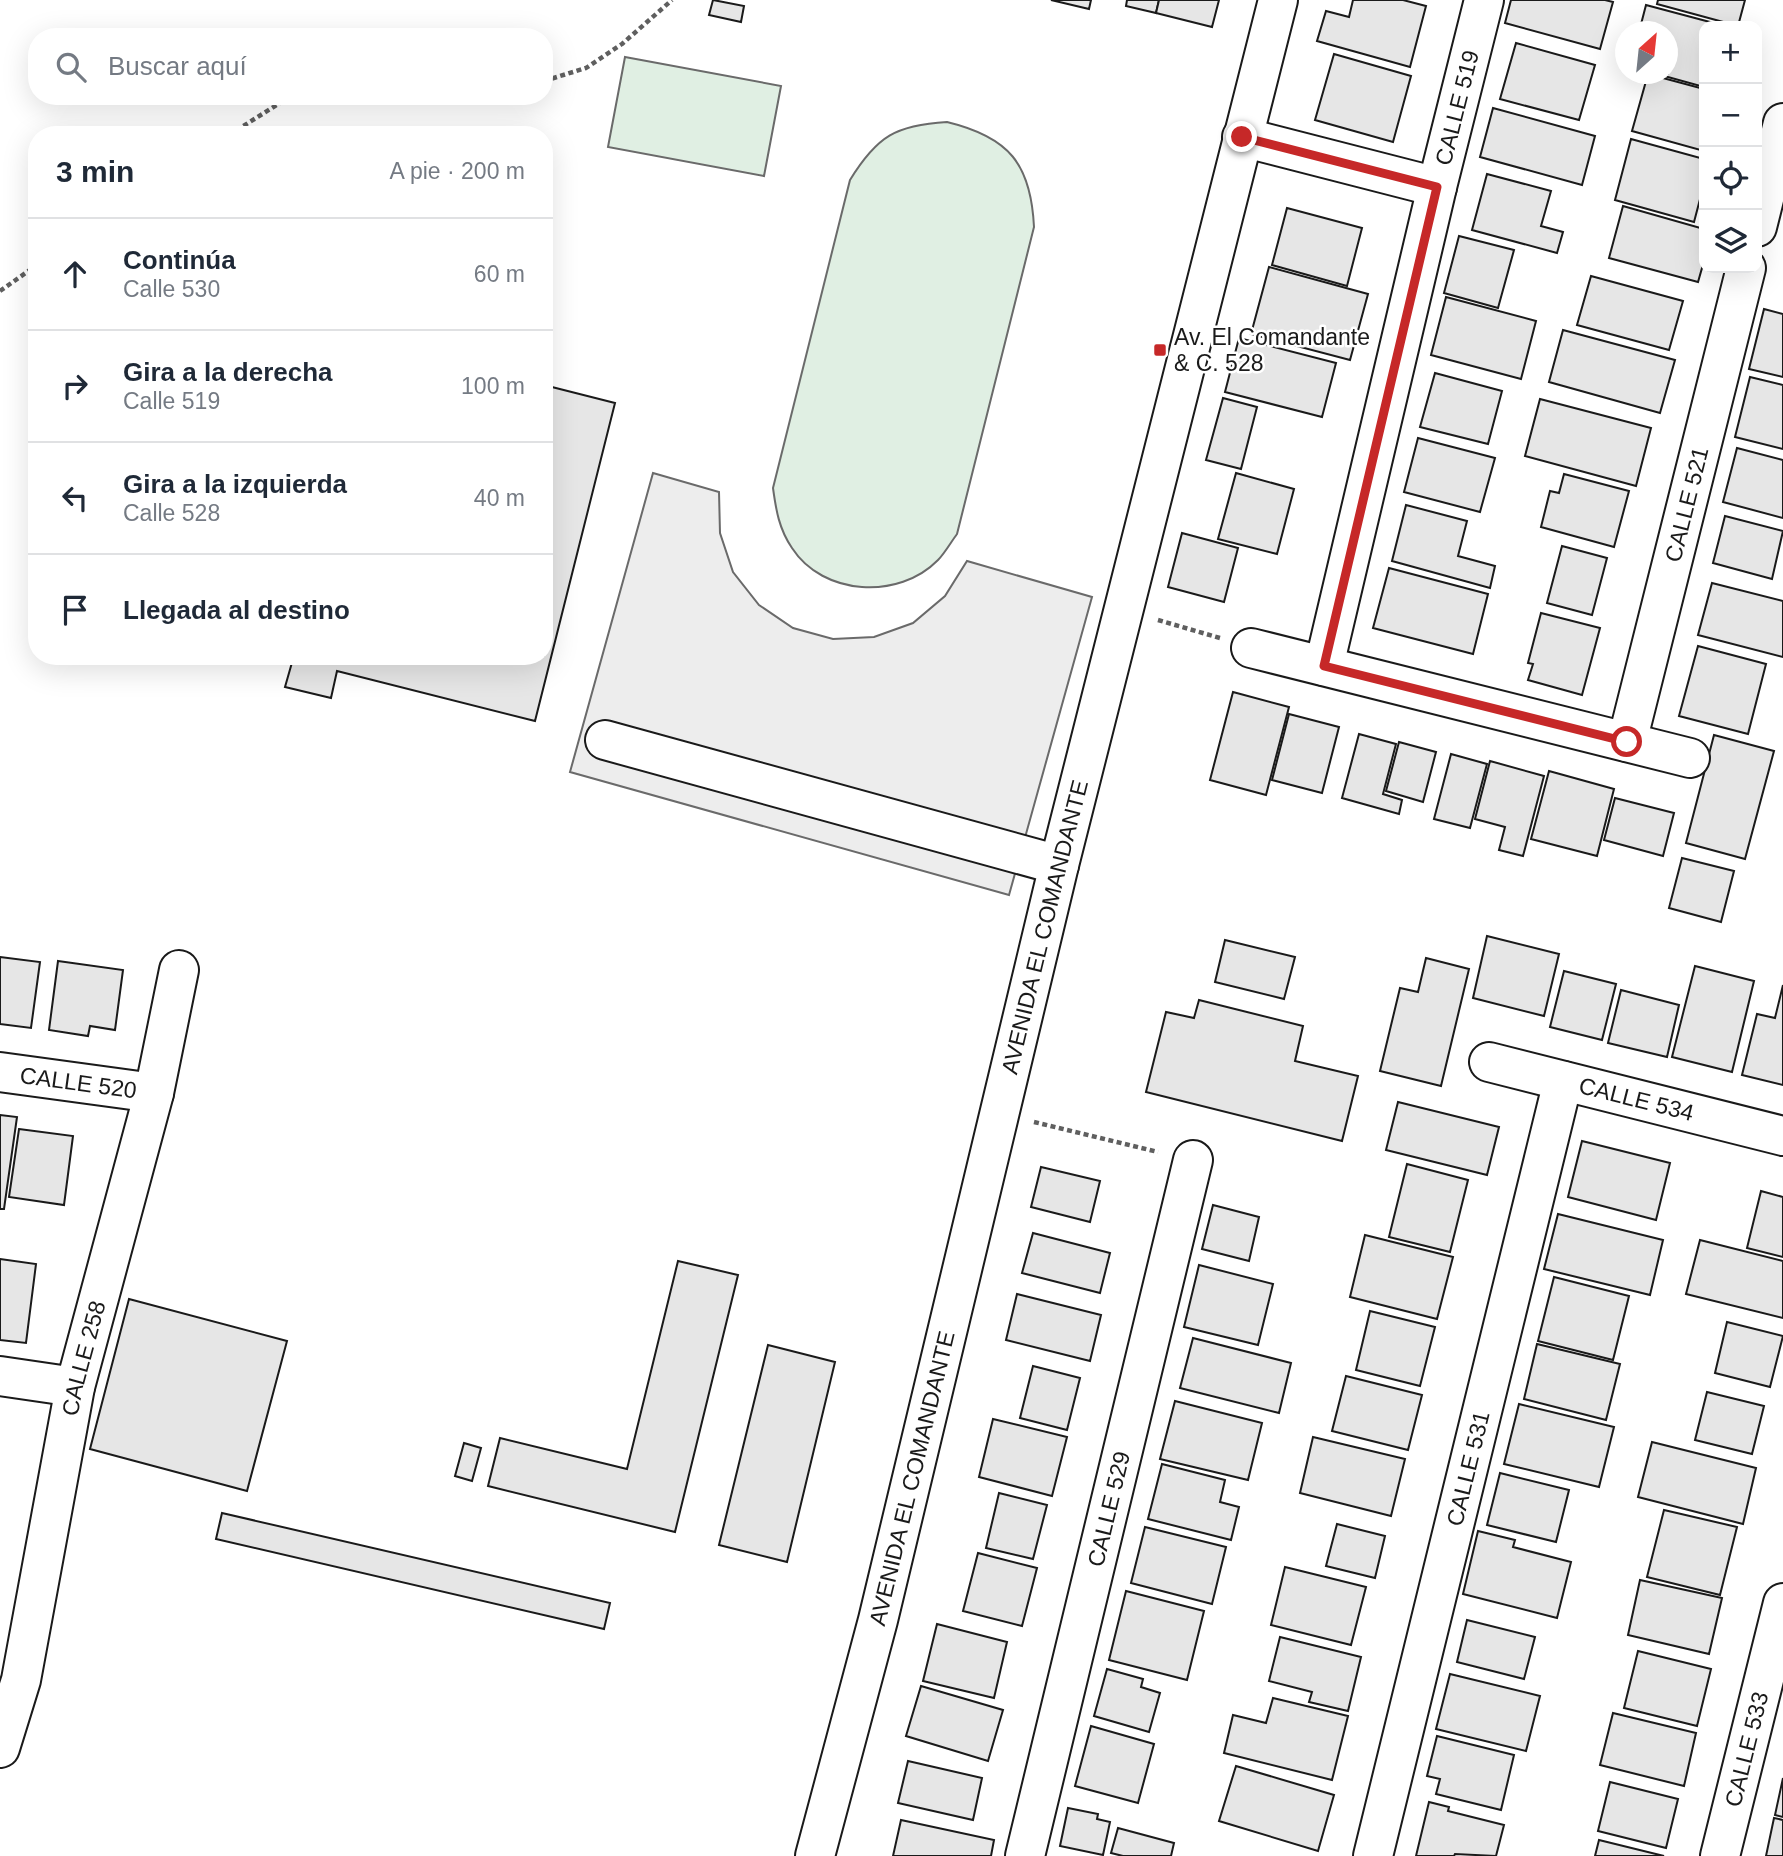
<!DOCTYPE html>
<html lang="es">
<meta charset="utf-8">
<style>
:root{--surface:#fff;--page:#f2f2f3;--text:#1f2937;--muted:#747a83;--line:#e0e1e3}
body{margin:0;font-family:Helvetica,sans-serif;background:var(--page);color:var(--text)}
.controls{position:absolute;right:21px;top:21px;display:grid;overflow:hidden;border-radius:14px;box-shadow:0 7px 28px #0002}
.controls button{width:63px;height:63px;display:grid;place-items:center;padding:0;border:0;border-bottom:2px solid var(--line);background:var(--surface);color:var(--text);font:35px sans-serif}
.compass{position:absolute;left:1615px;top:21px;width:63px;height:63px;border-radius:50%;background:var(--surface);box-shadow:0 7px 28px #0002;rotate:27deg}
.stop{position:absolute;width:21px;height:21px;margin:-16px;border:5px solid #c62828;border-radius:50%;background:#fff}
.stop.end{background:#c62828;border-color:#fff;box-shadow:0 2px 7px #0008}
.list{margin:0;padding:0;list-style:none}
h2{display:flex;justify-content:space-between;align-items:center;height:91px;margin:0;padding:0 28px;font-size:30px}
h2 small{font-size:23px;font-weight:400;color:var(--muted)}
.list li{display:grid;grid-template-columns:46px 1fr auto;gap:21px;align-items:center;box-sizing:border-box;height:112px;padding:0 28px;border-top:2px solid var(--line)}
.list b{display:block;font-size:26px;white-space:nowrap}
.list p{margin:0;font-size:23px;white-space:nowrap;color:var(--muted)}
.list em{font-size:23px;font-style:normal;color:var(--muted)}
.icon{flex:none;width:38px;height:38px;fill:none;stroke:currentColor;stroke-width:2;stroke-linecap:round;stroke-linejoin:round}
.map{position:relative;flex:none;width:1783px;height:1856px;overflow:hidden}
.search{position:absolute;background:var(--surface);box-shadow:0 7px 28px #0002;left:28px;top:28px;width:525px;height:77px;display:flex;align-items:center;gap:18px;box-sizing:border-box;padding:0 24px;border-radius:28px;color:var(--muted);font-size:26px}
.panel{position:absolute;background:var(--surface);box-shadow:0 7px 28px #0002;left:28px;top:126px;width:525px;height:539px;border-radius:28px}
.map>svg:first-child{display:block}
.grass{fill:#e0efe3;stroke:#6a6a6a;stroke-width:2}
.parking{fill:#ededed;stroke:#6a6a6a;stroke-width:2}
.building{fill:#e6e6e6;stroke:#1a1a1a;stroke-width:2}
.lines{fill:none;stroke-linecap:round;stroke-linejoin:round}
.minor-casing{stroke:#1a1a1a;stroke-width:42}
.path{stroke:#5f5f5f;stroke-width:4.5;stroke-dasharray:5 3.5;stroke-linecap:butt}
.minor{stroke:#fff;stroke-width:38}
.route{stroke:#c62828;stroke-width:9}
.poi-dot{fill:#c62828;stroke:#fff;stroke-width:2.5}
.labels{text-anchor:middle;stroke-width:5;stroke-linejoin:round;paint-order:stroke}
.street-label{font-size:23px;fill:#1a1a1a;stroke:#fff}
.poi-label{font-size:23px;fill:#1a1a1a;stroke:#fff;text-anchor:start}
</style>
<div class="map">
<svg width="1783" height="1856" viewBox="0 0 1783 1856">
<rect width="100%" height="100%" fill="#fff"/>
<g class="grass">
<path d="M 625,57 L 781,86 L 764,176 L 608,147 Z"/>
<path d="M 947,122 C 1009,137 1031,164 1034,227 L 957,534 C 951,542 945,553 938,560 C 899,600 823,596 792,548 C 779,529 776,510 773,488 L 850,180 C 877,136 896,125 947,122 Z"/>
</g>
<path class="parking" d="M 653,473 L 719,492 L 720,533 L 733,572 L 759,605 L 793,628 L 833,639 L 874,637 L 913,623 L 945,596 L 967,561 L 1092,597 L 1009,895 L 570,772 Z"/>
<g class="building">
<path d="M 713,0 L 744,6 L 741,22 L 709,15 Z"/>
<path d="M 1051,0 L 1091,0 L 1089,9 Z"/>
<path d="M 1127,0 L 1159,0 L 1156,13 L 1126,6 Z"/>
<path d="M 1159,0 L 1219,0 L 1212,27 L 1156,13 Z"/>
<path d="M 1353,0 L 1403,0 L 1426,6 L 1410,67 L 1317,41 L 1326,11 L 1349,17 Z"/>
<path d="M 1511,0 L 1605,0 L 1613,2 L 1600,49 L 1505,23 Z"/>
<path d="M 1658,0 L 1745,0 L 1738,26 L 1657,4 Z"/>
<path d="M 1646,5 L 1725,26 L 1704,26 L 1704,87 L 1657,74 L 1668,74 L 1668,32 L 1639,32 Z"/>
<path d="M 1516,43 L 1595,65 L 1579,120 L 1500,99 Z"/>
<path d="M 1334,54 L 1411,76 L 1393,142 L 1315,120 Z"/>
<path d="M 1648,74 L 1704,89 L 1704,151 L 1632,131 Z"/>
<path d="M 1493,108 L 1595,136 L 1582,185 L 1480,157 Z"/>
<path d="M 1631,139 L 1704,159 L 1704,184 L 1694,222 L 1615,200 Z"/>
<path d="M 1487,174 L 1551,191 L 1541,226 L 1563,232 L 1557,253 L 1472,230 Z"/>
<path d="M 1623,206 L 1704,229 L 1704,261 L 1698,282 L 1609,258 Z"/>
<path d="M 1287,208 L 1362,228 L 1347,286 L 1272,265 Z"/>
<path d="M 1459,236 L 1514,250 L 1498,308 L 1444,293 Z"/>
<path d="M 1269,267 L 1368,294 L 1350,360 L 1251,334 Z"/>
<path d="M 1591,276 L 1683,301 L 1669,350 L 1577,325 Z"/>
<path d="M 1446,297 L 1536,321 L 1521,379 L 1431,355 Z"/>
<path d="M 1764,309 L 1783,314 L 1783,377 L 1749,369 Z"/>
<path d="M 1563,330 L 1675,360 L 1660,413 L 1549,382 Z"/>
<path d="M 1239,338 L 1336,363 L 1322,417 L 1225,392 Z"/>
<path d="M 1435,373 L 1502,391 L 1488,444 L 1420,427 Z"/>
<path d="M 1750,377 L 1783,385 L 1783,449 L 1735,437 Z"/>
<path d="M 544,385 L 615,403 L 535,721 L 337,671 L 331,698 L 285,687 L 293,659 L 282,656 L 544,656 Z"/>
<path d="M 1223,398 L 1257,407 L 1241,469 L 1206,460 Z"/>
<path d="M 1540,399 L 1651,428 L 1636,486 L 1525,456 Z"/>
<path d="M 1418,438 L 1495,458 L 1480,512 L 1404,492 Z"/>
<path d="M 1737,448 L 1783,460 L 1783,518 L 1723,502 Z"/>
<path d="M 1236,473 L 1294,489 L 1277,554 L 1218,539 Z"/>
<path d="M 1564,474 L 1629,491 L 1614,547 L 1541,527 L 1550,491 L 1559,493 Z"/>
<path d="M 1406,505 L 1467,521 L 1458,556 L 1495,566 L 1490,588 L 1392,561 Z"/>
<path d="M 1725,516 L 1783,531 L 1772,579 L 1713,563 Z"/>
<path d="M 1182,533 L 1238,548 L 1224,602 L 1168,587 Z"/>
<path d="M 1562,546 L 1607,558 L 1592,615 L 1547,603 Z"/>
<path d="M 1389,568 L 1488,594 L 1473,654 L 1373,628 Z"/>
<path d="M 1712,583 L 1783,601 L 1783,657 L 1698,635 Z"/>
<path d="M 1541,613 L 1600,628 L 1582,695 L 1528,680 L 1533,664 L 1528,663 Z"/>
<path d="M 1698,646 L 1766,664 L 1748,734 L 1679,716 Z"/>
<path d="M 1233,692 L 1289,707 L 1266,795 L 1210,780 Z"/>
<path d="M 1289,714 L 1339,727 L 1322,793 L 1272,780 Z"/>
<path d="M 1359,734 L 1396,744 L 1383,794 L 1402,800 L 1399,814 L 1342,798 Z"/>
<path d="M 1714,735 L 1774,751 L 1745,859 L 1686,843 Z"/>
<path d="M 1399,742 L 1436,752 L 1423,802 L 1386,791 Z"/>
<path d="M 1451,754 L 1487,764 L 1470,828 L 1434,819 Z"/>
<path d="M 1490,761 L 1544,776 L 1523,856 L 1499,850 L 1505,827 L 1475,819 Z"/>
<path d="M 1549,771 L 1614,789 L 1597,856 L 1531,839 Z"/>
<path d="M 1615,798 L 1674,813 L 1663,856 L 1604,840 Z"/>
<path d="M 1682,858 L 1734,871 L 1721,922 L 1669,908 Z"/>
<path d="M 1487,936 L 1559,954 L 1544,1016 L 1473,998 Z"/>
<path d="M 1225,940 L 1295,957 L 1284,999 L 1215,982 Z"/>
<path d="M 0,957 L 40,962 L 31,1028 L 0,1024 Z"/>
<path d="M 1426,958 L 1469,969 L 1441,1086 L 1380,1071 L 1400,988 L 1418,992 Z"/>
<path d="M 58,961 L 123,970 L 115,1030 L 90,1026 L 88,1036 L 49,1030 Z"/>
<path d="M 1695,966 L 1754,981 L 1732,1072 L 1672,1057 Z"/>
<path d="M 1564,971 L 1616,984 L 1602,1040 L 1550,1027 Z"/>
<path d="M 1783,985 L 1783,1085 L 1742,1075 L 1757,1014 L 1775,1018 Z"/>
<path d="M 1621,990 L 1679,1005 L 1667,1057 L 1608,1043 Z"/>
<path d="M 1199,1000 L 1303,1026 L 1295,1061 L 1358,1076 L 1342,1141 L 1146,1092 L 1166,1012 L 1194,1018 Z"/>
<path d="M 1398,1102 L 1499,1127 L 1487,1175 L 1386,1150 Z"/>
<path d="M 0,1115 L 17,1117 L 4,1209 L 0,1209 Z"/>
<path d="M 19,1129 L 73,1136 L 64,1205 L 9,1197 Z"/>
<path d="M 1582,1141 L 1670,1163 L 1656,1220 L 1568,1197 Z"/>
<path d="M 1407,1164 L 1468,1180 L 1450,1252 L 1389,1237 Z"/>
<path d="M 1041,1167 L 1100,1181 L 1090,1222 L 1031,1207 Z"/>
<path d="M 1761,1191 L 1783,1197 L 1783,1257 L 1747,1248 Z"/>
<path d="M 1213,1205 L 1259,1217 L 1249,1261 L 1202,1249 Z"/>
<path d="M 1558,1214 L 1663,1240 L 1650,1295 L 1544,1269 Z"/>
<path d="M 1033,1233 L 1110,1253 L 1100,1293 L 1022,1273 Z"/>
<path d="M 1365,1235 L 1453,1257 L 1437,1319 L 1350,1297 Z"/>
<path d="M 1700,1240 L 1783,1261 L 1783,1318 L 1686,1294 Z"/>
<path d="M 0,1259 L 36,1264 L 26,1343 L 0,1340 Z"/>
<path d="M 678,1261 L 738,1275 L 675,1532 L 488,1486 L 500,1438 L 627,1469 Z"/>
<path d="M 1199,1265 L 1273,1284 L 1258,1345 L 1184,1327 Z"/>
<path d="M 1554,1277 L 1629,1296 L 1613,1360 L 1538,1341 Z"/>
<path d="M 1017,1294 L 1101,1315 L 1090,1361 L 1006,1340 Z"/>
<path d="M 129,1299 L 287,1341 L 247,1491 L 90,1449 Z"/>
<path d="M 1370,1311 L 1435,1327 L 1420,1386 L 1356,1370 Z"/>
<path d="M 1727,1322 L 1783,1336 L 1770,1387 L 1715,1373 Z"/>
<path d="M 1193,1338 L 1291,1363 L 1279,1413 L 1180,1388 Z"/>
<path d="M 1537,1344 L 1620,1364 L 1606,1420 L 1524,1399 Z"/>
<path d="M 768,1345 L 835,1362 L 787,1562 L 719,1545 Z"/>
<path d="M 1033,1366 L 1080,1378 L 1067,1430 L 1020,1418 Z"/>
<path d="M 1346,1376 L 1422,1395 L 1408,1450 L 1332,1431 Z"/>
<path d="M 1707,1392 L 1764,1406 L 1752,1454 L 1695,1440 Z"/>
<path d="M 1175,1401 L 1262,1423 L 1248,1480 L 1160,1459 Z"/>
<path d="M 1519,1404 L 1614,1427 L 1599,1487 L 1504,1464 Z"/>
<path d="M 993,1419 L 1067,1437 L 1052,1496 L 979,1477 Z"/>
<path d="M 1313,1437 L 1405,1459 L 1391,1516 L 1300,1493 Z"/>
<path d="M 1652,1442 L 1756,1468 L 1743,1524 L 1638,1497 Z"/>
<path d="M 464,1443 L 481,1448 L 472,1481 L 455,1476 Z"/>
<path d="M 1162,1464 L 1225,1480 L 1220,1502 L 1239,1507 L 1231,1540 L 1148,1519 Z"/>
<path d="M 1500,1473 L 1569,1490 L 1556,1542 L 1487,1525 Z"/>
<path d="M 999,1493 L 1047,1505 L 1033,1559 L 986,1548 Z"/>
<path d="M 1664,1510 L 1737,1527 L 1720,1595 L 1647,1577 Z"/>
<path d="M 222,1513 L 610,1603 L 604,1629 L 216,1539 Z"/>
<path d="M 1337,1524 L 1385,1536 L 1375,1578 L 1326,1566 Z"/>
<path d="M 1145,1527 L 1226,1547 L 1212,1604 L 1131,1583 Z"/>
<path d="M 1478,1531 L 1515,1540 L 1513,1547 L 1571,1562 L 1557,1618 L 1463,1594 Z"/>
<path d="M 978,1553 L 1037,1568 L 1022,1626 L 963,1611 Z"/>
<path d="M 1285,1567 L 1366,1587 L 1351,1645 L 1271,1625 Z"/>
<path d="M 1640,1580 L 1722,1598 L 1709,1654 L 1628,1635 Z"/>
<path d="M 1126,1591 L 1204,1611 L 1187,1680 L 1109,1660 Z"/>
<path d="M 1467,1620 L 1535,1637 L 1524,1679 L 1457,1662 Z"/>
<path d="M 937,1624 L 1007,1642 L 994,1698 L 923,1681 Z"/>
<path d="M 1280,1637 L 1361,1657 L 1348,1711 L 1309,1702 L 1312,1692 L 1269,1681 Z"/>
<path d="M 1638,1651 L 1711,1669 L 1697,1726 L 1624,1708 Z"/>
<path d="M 1107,1669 L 1143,1679 L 1141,1687 L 1160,1693 L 1149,1732 L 1094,1716 Z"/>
<path d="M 1450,1674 L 1540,1696 L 1526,1751 L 1436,1729 Z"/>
<path d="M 921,1686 L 1003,1710 L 988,1761 L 906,1736 Z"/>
<path d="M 1273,1698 L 1348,1716 L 1332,1780 L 1224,1753 L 1233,1715 L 1266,1723 Z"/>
<path d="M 1613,1713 L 1696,1733 L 1684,1786 L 1600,1765 Z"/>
<path d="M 1091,1726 L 1154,1744 L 1138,1803 L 1075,1786 Z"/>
<path d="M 1437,1736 L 1514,1755 L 1501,1810 L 1436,1794 L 1440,1779 L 1427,1776 Z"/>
<path d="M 908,1761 L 982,1778 L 973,1820 L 898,1803 Z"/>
<path d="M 1236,1766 L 1334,1795 L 1318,1851 L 1219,1821 Z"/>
<path d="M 1783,1778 L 1783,1817 L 1775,1815 Z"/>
<path d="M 1610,1782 L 1678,1799 L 1666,1848 L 1598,1831 Z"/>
<path d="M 1429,1802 L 1449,1807 L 1448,1811 L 1504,1825 L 1496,1856 L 1455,1854 L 1454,1856 L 1416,1856 Z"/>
<path d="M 1068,1808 L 1098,1814 L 1097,1819 L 1110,1822 L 1103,1855 L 1060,1846 Z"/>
<path d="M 1774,1818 L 1783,1820 L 1783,1856 L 1766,1856 Z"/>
<path d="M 901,1820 L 994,1840 L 991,1856 L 893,1856 Z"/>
<path d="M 1118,1828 L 1174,1843 L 1171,1856 L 1123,1856 L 1111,1853 Z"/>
<path d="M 1599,1840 L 1664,1856 L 1595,1856 Z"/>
</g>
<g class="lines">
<g class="minor-casing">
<g id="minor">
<path d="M 1242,137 L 1437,187"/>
<path d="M 1757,227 L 1783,123"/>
<path d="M 1251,648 L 1690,758"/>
<path id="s1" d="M 1324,666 L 1437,187 L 1484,0"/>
<path d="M 605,740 L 1059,865"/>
<path id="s2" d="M 1627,742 L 1746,268"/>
<path id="s3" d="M 1489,1062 L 1783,1136"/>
<path id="s4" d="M 0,1072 L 154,1093"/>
<path d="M 0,1376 L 75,1387"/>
<path id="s5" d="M 0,1748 L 21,1680 L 75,1387 L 154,1093 L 179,970"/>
<path id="s6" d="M 815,1856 L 878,1620 L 1059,865 L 1278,0"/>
<path id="s7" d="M 1025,1856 L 1193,1160"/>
<path id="s8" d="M 1373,1856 L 1563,1081"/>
<path id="s9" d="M 1720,1856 L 1783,1603"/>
</g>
</g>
<g class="path">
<path d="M 544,81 L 586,68 L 622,44 L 672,0"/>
<path d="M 229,135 L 291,96"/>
<path d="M 0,291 L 37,265"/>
<path d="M 1158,620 L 1220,638"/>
<path d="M 1034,1122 L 1158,1152"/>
</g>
<use href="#minor" class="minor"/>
</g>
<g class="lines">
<path class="route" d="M 1242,137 L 1437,187 L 1324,666 L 1627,742"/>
</g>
<rect class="poi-dot" x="1153" y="343" width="14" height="14" rx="3.5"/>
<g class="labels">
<g class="street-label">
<text dy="8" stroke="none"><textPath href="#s1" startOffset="574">CALLE 519</textPath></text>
<text dy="8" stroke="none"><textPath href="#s2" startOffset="245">CALLE 521</textPath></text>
<text dy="8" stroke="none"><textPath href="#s6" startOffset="957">AVENIDA EL COMANDANTE</textPath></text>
<text dy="8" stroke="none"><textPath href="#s4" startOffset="79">CALLE 520</textPath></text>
<text dy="8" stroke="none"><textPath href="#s3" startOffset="152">CALLE 534</textPath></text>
<text dy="8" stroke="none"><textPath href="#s5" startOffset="399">CALLE 258</textPath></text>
<text dy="8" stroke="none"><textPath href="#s8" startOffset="399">CALLE 531</textPath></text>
<text dy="8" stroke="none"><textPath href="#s6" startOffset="390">AVENIDA EL COMANDANTE</textPath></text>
<text dy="8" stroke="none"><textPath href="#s7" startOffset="357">CALLE 529</textPath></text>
<text dy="8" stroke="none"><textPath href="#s9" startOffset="110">CALLE 533</textPath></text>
</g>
<g class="poi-label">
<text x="1174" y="345">Av. El Comandante<tspan x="1174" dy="26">&amp; C. 528</tspan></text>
</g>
</g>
</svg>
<div class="controls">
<button>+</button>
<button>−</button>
<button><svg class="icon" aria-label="locate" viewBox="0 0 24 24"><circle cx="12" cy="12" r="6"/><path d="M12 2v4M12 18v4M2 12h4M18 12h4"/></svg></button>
<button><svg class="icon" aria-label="layers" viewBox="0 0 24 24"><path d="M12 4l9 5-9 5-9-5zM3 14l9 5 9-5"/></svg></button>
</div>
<svg class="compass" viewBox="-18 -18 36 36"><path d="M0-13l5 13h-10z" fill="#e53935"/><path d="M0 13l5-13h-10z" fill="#747a83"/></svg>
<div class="stop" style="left:1627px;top:742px"></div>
<div class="stop end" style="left:1242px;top:137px"></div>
<div class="search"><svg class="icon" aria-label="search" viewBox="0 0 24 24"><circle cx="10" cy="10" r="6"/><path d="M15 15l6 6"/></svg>Buscar aquí</div>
<section class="panel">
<h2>3 min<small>A pie · 200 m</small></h2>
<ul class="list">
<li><svg class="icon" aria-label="ahead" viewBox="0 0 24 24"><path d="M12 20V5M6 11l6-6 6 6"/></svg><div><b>Continúa</b><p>Calle 530</p></div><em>60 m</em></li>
<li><svg class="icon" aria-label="right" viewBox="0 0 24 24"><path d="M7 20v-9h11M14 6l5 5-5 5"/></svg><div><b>Gira a la derecha</b><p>Calle 519</p></div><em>100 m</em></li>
<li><svg class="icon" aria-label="left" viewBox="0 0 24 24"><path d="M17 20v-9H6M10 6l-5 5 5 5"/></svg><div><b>Gira a la izquierda</b><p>Calle 528</p></div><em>40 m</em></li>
<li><svg class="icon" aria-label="arrive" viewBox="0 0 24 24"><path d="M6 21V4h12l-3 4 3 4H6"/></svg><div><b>Llegada al destino</b></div></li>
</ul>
</section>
</div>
